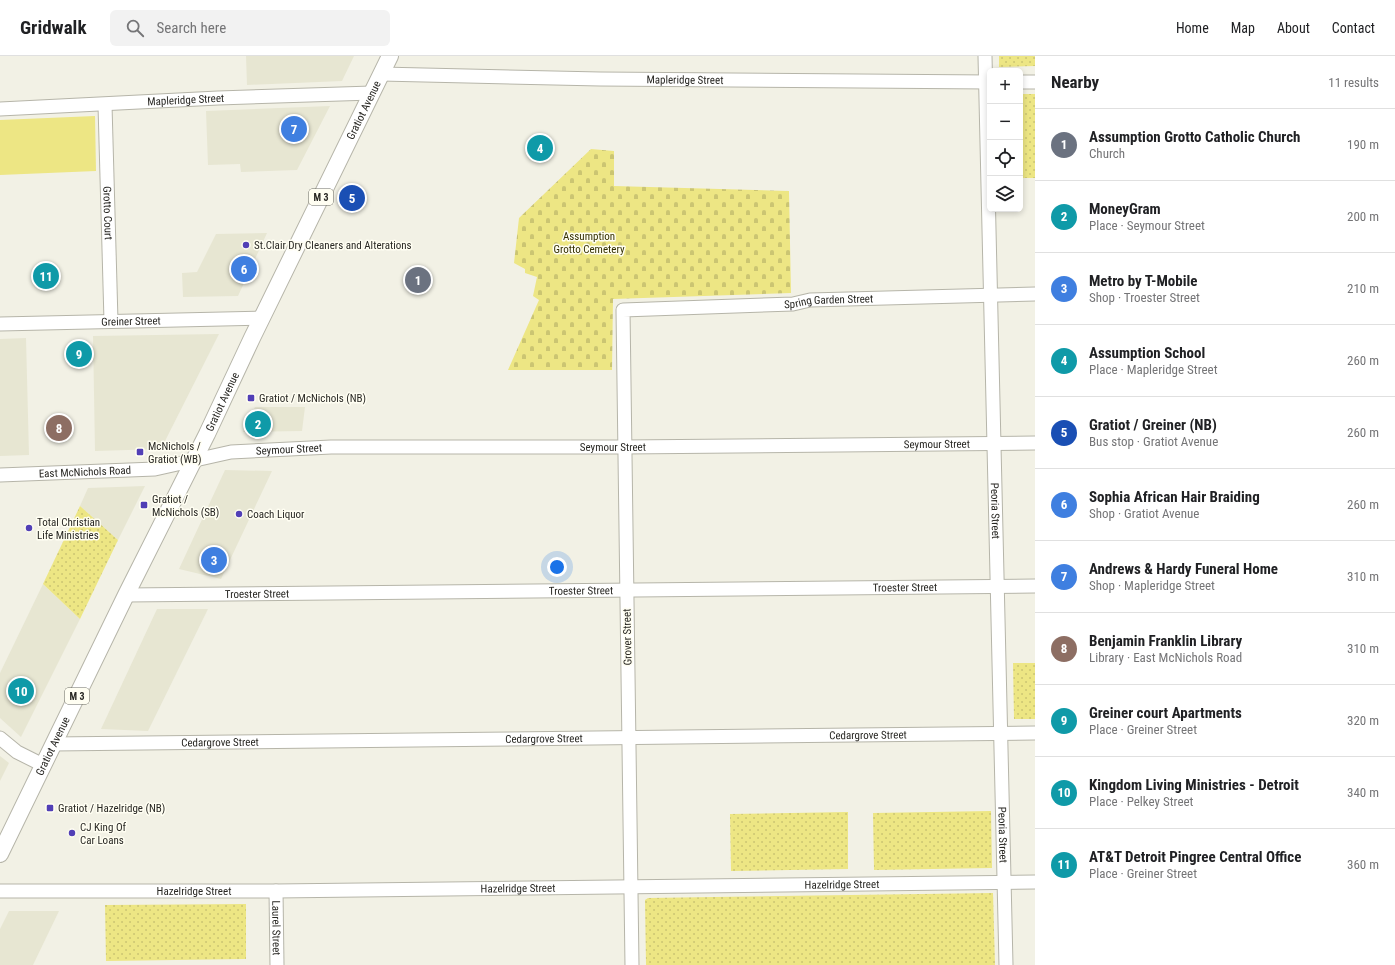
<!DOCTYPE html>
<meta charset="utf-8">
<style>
:root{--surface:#fff;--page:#f2f2f2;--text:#202124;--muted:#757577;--line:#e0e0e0;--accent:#2563eb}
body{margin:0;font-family:"Roboto Condensed",sans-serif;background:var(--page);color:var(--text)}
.controls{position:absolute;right:12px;top:12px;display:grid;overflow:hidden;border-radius:6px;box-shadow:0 2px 6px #0003}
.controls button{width:36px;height:36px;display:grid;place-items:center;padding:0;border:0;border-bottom:1px solid var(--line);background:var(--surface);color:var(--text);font:20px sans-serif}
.you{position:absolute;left:557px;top:511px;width:14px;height:14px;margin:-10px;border:3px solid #fff;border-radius:50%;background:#1a73e8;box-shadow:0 0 0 6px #1a73e833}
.badge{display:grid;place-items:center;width:26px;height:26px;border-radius:50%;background:var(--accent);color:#fff;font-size:13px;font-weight:700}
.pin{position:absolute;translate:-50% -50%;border:2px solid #fff;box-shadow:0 1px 4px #0006}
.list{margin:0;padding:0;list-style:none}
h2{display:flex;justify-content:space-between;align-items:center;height:52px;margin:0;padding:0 16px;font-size:17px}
h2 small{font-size:13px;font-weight:400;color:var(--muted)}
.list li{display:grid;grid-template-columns:26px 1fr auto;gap:12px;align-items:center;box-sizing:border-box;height:72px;padding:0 16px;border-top:1px solid var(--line)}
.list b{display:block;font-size:15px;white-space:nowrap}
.list p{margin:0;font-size:13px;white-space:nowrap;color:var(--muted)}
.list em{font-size:13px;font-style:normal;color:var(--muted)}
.icon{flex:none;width:22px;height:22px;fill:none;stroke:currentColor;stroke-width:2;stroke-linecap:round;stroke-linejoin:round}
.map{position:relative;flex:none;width:1035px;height:909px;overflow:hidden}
header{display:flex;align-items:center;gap:24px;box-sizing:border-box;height:56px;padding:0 20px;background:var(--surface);border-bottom:1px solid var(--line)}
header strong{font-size:19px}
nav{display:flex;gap:22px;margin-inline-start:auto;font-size:14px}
.search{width:280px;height:36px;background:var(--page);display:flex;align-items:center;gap:10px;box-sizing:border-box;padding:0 14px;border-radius:6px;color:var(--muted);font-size:15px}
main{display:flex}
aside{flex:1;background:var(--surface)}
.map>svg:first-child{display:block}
.built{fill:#e7e6d2}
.grass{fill:url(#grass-dots)}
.cemetery{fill:url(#cemetery-stones)}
.park{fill:#ede684}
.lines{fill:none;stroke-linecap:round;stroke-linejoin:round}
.minor-casing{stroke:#b6b5a9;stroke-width:15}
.major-casing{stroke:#b6b5a9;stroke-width:18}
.minor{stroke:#fff;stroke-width:13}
.major{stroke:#fff;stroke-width:16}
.poi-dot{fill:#513fb6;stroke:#fffef2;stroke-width:1.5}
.labels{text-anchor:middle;stroke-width:3;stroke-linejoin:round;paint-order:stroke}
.shield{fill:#fffef2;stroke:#686861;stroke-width:1}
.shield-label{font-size:10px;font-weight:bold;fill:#282723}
.street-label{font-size:11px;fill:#282723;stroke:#fffef2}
.park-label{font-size:11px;fill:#343002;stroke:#fffef2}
.poi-label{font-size:11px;fill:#282723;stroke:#fffef2;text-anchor:start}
</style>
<header>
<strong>Gridwalk</strong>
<div class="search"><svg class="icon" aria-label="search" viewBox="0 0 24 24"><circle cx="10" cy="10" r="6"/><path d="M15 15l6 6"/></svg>Search here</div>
<nav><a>Home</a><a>Map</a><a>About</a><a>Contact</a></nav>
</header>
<main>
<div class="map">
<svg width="1035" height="909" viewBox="0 0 1035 909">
<defs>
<pattern id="grass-dots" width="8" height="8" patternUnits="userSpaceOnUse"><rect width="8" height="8" fill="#ede684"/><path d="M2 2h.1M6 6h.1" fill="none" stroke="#cbc572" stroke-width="1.8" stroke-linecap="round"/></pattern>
<pattern id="cemetery-stones" width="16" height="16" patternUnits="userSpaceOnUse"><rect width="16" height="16" fill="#ede684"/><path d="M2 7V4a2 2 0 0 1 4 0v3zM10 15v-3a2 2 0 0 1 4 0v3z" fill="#cbc572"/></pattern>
</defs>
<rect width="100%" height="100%" fill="#f2f1e5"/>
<g class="built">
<path d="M 246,0 L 354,0 L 342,25 L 247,29 Z"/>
<path d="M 330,50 L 297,114 L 241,116 L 240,108 L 208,109 L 206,55 Z"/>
<path d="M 267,177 L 238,240 L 183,241 L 182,217 L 197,216 L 216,178 Z"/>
<path d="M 219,278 L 161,393 L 95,395 L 93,280 Z"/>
<path d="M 26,282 L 29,399 L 0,400 L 0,283 Z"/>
<path d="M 255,351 L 305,351 L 302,375 L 243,376 Z"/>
<path d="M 225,414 L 272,415 L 221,523 L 179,513 Z"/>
<path d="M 145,430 L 118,484 L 80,450 L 88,432 Z"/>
<path d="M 43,528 L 80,563 L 21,681 L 0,662 L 0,617 Z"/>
<path d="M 157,553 L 208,553 L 148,675 L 101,673 Z"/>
<path d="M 0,700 L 9,707 L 0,725 Z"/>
<path d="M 9,855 L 59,855 L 33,909 L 0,909 L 0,873 Z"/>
</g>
<g class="grass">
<path d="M 999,0 L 1035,0 L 1035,10 L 999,11 Z"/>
<rect x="1020" y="38" width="15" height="84"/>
<path d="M 80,450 L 118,484 L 80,563 L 43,528 Z"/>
<path d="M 1013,607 L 1035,607 L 1035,663 L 1014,663 Z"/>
<path d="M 991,755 L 992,812 L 874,814 L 873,757 Z"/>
<path d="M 848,756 L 848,813 L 731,815 L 730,758 Z"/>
<path d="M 993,837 L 995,909 L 646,909 L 645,844 L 648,842 Z"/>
<path d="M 246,848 L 246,903 L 106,905 L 105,849 Z"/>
</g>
<path class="cemetery" d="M 591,93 L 614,95 L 614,130 L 789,135 L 791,237 L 613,243 L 612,314 L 508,314 L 539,244 L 533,240 L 537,221 L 525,217 L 525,213 L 514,207 L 519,162 Z"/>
<path class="park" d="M 95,60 L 96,115 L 0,119 L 0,64 Z"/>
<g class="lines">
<g class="minor-casing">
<g id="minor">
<path id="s1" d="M 985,0 L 1006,909"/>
<path id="s2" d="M 381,18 L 600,23 L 990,26"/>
<path d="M 1020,26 L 1035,26"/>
<path id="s3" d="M 105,49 L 111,265"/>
<path id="s4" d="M 0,53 L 218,42 L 372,37"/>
<path id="s5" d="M 0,268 L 262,262"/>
<path id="s6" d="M 0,419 L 155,413 L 231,396 L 331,391 L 624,391 L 1035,387"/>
<path id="s7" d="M 126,539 L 1035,530"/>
<path d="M 0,682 L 17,696 L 43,709"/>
<path id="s8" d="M 53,688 L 1035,677"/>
<path id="s9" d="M 0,835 L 276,835 L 1035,826"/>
<path id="s10" d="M 276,835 L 277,909"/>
<path id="s11" d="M 632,909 L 623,254 L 793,248 L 810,244 L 1035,238"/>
</g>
</g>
<g class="major-casing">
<g id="major">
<path id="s12" d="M 0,798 L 126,539 L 207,378 L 252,282 L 390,0"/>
</g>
</g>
<use href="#minor" class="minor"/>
<use href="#major" class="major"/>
</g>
<g class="poi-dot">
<circle cx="246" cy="189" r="4"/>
<rect x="247" y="338" width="8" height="8" rx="2"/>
<rect x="136" y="392" width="8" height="8" rx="2"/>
<rect x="140" y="445" width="8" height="8" rx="2"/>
<circle cx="239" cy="458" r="4"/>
<circle cx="29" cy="472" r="4"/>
<rect x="46" y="748" width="8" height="8" rx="2"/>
<circle cx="72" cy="777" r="4"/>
</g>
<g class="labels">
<g class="shield">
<rect x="309" y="133" width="24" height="16" rx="3"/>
<rect x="65" y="632" width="24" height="16" rx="3"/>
</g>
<g class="shield-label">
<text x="321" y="145">M 3</text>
<text x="77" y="644">M 3</text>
</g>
<g class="street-label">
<text dy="4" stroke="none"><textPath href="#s2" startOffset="304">Mapleridge Street</textPath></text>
<text dy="4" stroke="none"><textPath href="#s4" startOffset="186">Mapleridge Street</textPath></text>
<text dy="4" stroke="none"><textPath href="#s12" startOffset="828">Gratiot Avenue</textPath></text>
<text dy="4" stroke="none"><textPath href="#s3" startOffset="108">Grotto Court</textPath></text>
<text dy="4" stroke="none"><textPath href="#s11" startOffset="861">Spring Garden Street</textPath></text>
<text dy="4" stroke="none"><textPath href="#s5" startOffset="131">Greiner Street</textPath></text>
<text dy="4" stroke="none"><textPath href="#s12" startOffset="504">Gratiot Avenue</textPath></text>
<text dy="4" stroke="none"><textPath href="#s6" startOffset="939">Seymour Street</textPath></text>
<text dy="4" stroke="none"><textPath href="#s6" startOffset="615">Seymour Street</textPath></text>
<text dy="4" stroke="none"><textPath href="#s6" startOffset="291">Seymour Street</textPath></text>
<text dy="4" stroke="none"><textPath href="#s6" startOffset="85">East McNichols Road</textPath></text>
<text dy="4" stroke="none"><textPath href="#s1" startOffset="455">Peoria Street</textPath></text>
<text dy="4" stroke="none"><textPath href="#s7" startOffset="779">Troester Street</textPath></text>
<text dy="4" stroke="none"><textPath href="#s7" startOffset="455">Troester Street</textPath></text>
<text dy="4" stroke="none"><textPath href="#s7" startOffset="131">Troester Street</textPath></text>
<text transform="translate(627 581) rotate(-91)" y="4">Grover Street</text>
<text dy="4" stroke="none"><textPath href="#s8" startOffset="815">Cedargrove Street</textPath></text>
<text dy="4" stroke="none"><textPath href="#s8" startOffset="491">Cedargrove Street</textPath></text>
<text dy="4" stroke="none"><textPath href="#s8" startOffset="167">Cedargrove Street</textPath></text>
<text dy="4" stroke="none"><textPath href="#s12" startOffset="120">Gratiot Avenue</textPath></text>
<text dy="4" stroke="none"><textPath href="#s1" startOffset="779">Peoria Street</textPath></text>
<text dy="4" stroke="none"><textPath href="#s9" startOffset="842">Hazelridge Street</textPath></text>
<text dy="4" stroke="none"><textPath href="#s9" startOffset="518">Hazelridge Street</textPath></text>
<text dy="4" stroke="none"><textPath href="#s9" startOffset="194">Hazelridge Street</textPath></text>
<text dy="4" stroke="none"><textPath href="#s10" startOffset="37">Laurel Street</textPath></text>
</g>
<g class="park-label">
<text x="589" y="184">Assumption<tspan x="589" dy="13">Grotto Cemetery</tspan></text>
</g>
<g class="poi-label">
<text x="254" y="193">St.Clair Dry Cleaners and Alterations</text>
<text x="259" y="346">Gratiot / McNichols (NB)</text>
<text x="148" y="394">McNichols /<tspan x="148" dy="13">Gratiot (WB)</tspan></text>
<text x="152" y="447">Gratiot /<tspan x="152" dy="13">McNichols (SB)</tspan></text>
<text x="247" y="462">Coach Liquor</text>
<text x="37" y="470">Total Christian<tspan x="37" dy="13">Life Ministries</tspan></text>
<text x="58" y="756">Gratiot / Hazelridge (NB)</text>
<text x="80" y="775">CJ King Of<tspan x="80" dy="13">Car Loans</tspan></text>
</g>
</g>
</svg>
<div class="controls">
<button>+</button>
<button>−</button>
<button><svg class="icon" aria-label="locate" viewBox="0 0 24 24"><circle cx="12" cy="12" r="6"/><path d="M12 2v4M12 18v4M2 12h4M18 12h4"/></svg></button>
<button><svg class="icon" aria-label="layers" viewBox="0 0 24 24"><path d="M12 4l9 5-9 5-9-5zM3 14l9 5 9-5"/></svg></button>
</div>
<div class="you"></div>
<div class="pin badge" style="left:418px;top:224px;background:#6b7280">1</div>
<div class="pin badge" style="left:258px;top:368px;background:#0f9aa8">2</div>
<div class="pin badge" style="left:214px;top:504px;background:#3f7fe0">3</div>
<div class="pin badge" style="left:540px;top:92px;background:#0f9aa8">4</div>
<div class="pin badge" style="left:352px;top:142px;background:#1a4fb4">5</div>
<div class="pin badge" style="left:244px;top:213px;background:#3f7fe0">6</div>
<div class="pin badge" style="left:294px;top:73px;background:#3f7fe0">7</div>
<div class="pin badge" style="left:59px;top:372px;background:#8d6e63">8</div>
<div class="pin badge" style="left:79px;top:298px;background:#0f9aa8">9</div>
<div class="pin badge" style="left:21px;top:635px;background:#0f9aa8">10</div>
<div class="pin badge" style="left:46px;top:220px;background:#0f9aa8">11</div>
</div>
<aside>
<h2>Nearby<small>11 results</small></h2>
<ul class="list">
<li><span class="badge" style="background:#6b7280">1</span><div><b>Assumption Grotto Catholic Church</b><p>Church</p></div><em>190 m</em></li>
<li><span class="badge" style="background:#0f9aa8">2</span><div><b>MoneyGram</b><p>Place · Seymour Street</p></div><em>200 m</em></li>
<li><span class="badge" style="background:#3f7fe0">3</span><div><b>Metro by T-Mobile</b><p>Shop · Troester Street</p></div><em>210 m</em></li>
<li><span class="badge" style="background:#0f9aa8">4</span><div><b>Assumption School</b><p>Place · Mapleridge Street</p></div><em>260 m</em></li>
<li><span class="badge" style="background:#1a4fb4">5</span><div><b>Gratiot / Greiner (NB)</b><p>Bus stop · Gratiot Avenue</p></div><em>260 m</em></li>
<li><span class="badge" style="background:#3f7fe0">6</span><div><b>Sophia African Hair Braiding</b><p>Shop · Gratiot Avenue</p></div><em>260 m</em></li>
<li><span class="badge" style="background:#3f7fe0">7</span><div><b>Andrews &amp; Hardy Funeral Home</b><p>Shop · Mapleridge Street</p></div><em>310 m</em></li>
<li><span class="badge" style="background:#8d6e63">8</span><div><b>Benjamin Franklin Library</b><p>Library · East McNichols Road</p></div><em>310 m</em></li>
<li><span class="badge" style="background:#0f9aa8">9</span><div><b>Greiner court Apartments</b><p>Place · Greiner Street</p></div><em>320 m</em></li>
<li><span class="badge" style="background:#0f9aa8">10</span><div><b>Kingdom Living Ministries - Detroit</b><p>Place · Pelkey Street</p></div><em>340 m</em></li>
<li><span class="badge" style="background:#0f9aa8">11</span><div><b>AT&amp;T Detroit Pingree Central Office</b><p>Place · Greiner Street</p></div><em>360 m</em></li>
</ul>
</aside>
</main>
